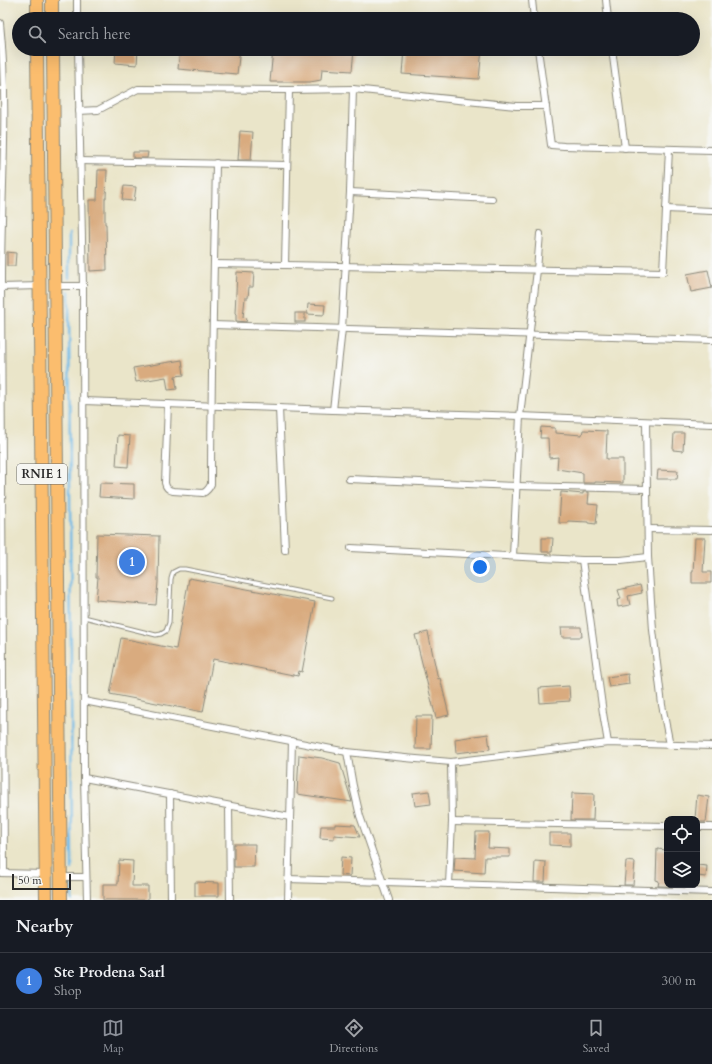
<!DOCTYPE html>
<style>
:root{--surface:#171b24;--page:#20242c;--text:#f1f3f6;--muted:#9ea1a6;--line:#363941;--accent:#8c9099}
body{margin:0;font-family:Cardo,serif;background:var(--page);color:var(--text)}
.controls{position:absolute;right:12px;bottom:12px;display:grid;overflow:hidden;border-radius:8px;box-shadow:0 4px 16px #0002}
.controls button{width:36px;height:36px;display:grid;place-items:center;padding:0;border:0;border-bottom:1px solid var(--line);background:var(--surface);color:var(--text);font:20px sans-serif}
.scale{position:absolute;left:12px;bottom:10px;width:59px;box-sizing:border-box;padding-left:4px;border:2px solid #2b2b2b;border-top:0;font-size:11px;line-height:14px;white-space:nowrap;color:#2b2b2b;-webkit-text-stroke:3px #f6f6f2;paint-order:stroke}
.you{position:absolute;left:480px;top:567px;width:14px;height:14px;margin:-10px;border:3px solid #fff;border-radius:50%;background:#1a73e8;box-shadow:0 0 0 6px #1a73e833}
.badge{display:grid;place-items:center;width:26px;height:26px;border-radius:50%;background:var(--accent);color:#fff;font-size:13px;font-weight:700}
.pin{position:absolute;translate:-50% -50%;border:2px solid #fff;box-shadow:0 1px 4px #0006}
.list{margin:0;padding:0;list-style:none}
h2{display:flex;justify-content:space-between;align-items:center;height:52px;margin:0;padding:0 16px;font-size:17px}
h2 small{font-size:13px;font-weight:400;color:var(--muted)}
.list li{display:grid;grid-template-columns:26px 1fr auto;gap:12px;align-items:center;box-sizing:border-box;height:56px;padding:0 16px;border-top:1px solid var(--line)}
.list b{display:block;font-size:15px;white-space:nowrap}
.list p{margin:0;font-size:13px;white-space:nowrap;color:var(--muted)}
.list em{font-size:13px;font-style:normal;color:var(--muted)}
.icon{flex:none;width:22px;height:22px;fill:none;stroke:currentColor;stroke-width:2;stroke-linecap:round;stroke-linejoin:round}
.map{position:relative;flex:none;width:712px;height:900px;overflow:hidden}
.search{position:absolute;background:var(--surface);box-shadow:0 4px 16px #0002;left:12px;right:12px;top:12px;height:44px;display:flex;align-items:center;gap:10px;box-sizing:border-box;padding:0 14px;border-radius:22px;color:var(--muted);font-size:15px}
.sheet{height:108px;background:var(--surface)}
nav{display:flex;justify-content:space-around;align-items:center;box-sizing:border-box;height:56px;border-top:1px solid var(--line);background:var(--surface);font-size:11px;color:var(--muted)}
nav a{display:grid;justify-items:center;gap:2px}
nav .on{color:var(--accent)}
.map>svg:first-child{display:block}
.lines{fill:none;stroke-linecap:round;stroke-linejoin:round}
.stream{stroke:#6cb8e6;stroke-width:2.5}
.building{fill:#d9ab7f}
.lane-casing{stroke:#8a887a;stroke-width:5}
.street-casing{stroke:#8a887a;stroke-width:8}
.highway-casing{stroke:#8a887a;stroke-width:14}
.lane{stroke:#fff;stroke-width:3}
.street{stroke:#fff;stroke-width:6}
.highway{stroke:#fbbd6e;stroke-width:12}
.labels{text-anchor:middle;stroke-width:3;stroke-linejoin:round;paint-order:stroke}
.shield{fill:#f6f6f2;stroke:#686867;stroke-width:1}
.shield-label{font-size:12px;font-weight:bold;fill:#2b2b2b}
</style>
<div class="map">
<svg width="712" height="900" viewBox="0 0 712 900">
<rect width="100%" height="100%" fill="#f6f6f2"/>
<filter id="ink" filterUnits="userSpaceOnUse"><feTurbulence type="fractalNoise" baseFrequency=".025" numOctaves="2"/><feDisplacementMap in="SourceGraphic" scale="8" xChannelSelector="R" yChannelSelector="G"/><feConvolveMatrix kernelMatrix="1 2 1 2 8 2 1 2 1" color-interpolation-filters="sRGB"/></filter>
<filter id="wash" filterUnits="userSpaceOnUse"><feTurbulence type="fractalNoise" baseFrequency=".012" numOctaves="4" result="noise"/><feDisplacementMap in="SourceGraphic" scale="16" xChannelSelector="R" yChannelSelector="G"/><feGaussianBlur stdDeviation="0.9" result="paint"/><feColorMatrix in="noise" values="0 0 0 0 0 0 0 0 0 0 0 0 0 0 0 0 0 1.4 0 .05"/><feComposite in="paint" operator="in"/></filter>
<g filter="url(#wash)">
<rect width="100%" height="100%" fill="#eae5c9"/>
<g class="lines">
<g class="stream">
<path d="M 69,278 L 69,234"/>
<path d="M 69,292 L 72,869"/>
<path d="M 72,883 L 72,900"/>
</g>
</g>
<g id="blocks">
<g class="building">
<path d="M 116,49 L 138,49 L 137,65 L 115,63 Z"/>
<path d="M 180,49 L 240,49 L 237,74 L 178,69 Z"/>
<path d="M 273,49 L 354,49 L 352,71 L 322,69 L 321,80 L 310,82 L 270,82 Z"/>
<path d="M 404,49 L 482,49 L 479,79 L 402,74 Z"/>
<path d="M 240,131 L 253,132 L 251,160 L 238,160 Z"/>
<path d="M 133,152 L 148,152 L 147,158 L 133,158 Z"/>
<path d="M 98,170 L 107,170 L 106,198 L 105,198 L 105,224 L 106,224 L 107,270 L 90,271 L 89,200 L 97,200 Z"/>
<path d="M 124,186 L 136,187 L 134,201 L 122,200 Z"/>
<path d="M 7,252 L 16,253 L 15,266 L 7,266 Z"/>
<path d="M 708,270 L 712,288 L 691,292 L 687,274 Z"/>
<path d="M 237,272 L 254,273 L 253,287 L 249,287 L 248,298 L 245,298 L 243,317 L 247,318 L 246,322 L 236,321 L 236,314 L 235,313 Z"/>
<path d="M 308,304 L 325,305 L 324,315 L 307,314 Z"/>
<rect x="295" y="313" width="10" height="9"/>
<path d="M 182,360 L 184,375 L 175,376 L 177,389 L 168,390 L 166,377 L 136,382 L 133,368 Z"/>
<path d="M 541,427 L 555,428 L 555,433 L 582,435 L 583,430 L 607,431 L 606,459 L 623,459 L 623,483 L 595,482 L 595,483 L 583,483 L 583,473 L 557,469 L 558,457 L 549,458 L 548,438 L 540,438 Z"/>
<path d="M 674,433 L 684,433 L 683,451 L 673,450 Z"/>
<path d="M 118,435 L 130,436 L 128,467 L 116,466 Z"/>
<path d="M 658,470 L 678,471 L 677,479 L 657,479 Z"/>
<path d="M 100,483 L 134,484 L 134,499 L 99,497 Z"/>
<path d="M 561,492 L 583,494 L 583,492 L 589,492 L 588,504 L 598,505 L 596,524 L 588,523 L 588,522 L 568,521 L 568,523 L 559,523 Z"/>
<path d="M 97,534 L 159,536 L 158,582 L 156,605 L 96,600 L 98,577 L 96,577 Z"/>
<path d="M 542,538 L 553,538 L 552,552 L 542,552 Z"/>
<path d="M 695,538 L 705,538 L 703,572 L 711,572 L 711,583 L 692,583 L 692,572 L 693,572 Z"/>
<path d="M 189,578 L 315,602 L 302,672 L 299,671 L 298,676 L 213,659 L 203,712 L 110,694 L 121,638 L 176,649 Z"/>
<path d="M 640,585 L 642,593 L 628,596 L 630,605 L 618,607 L 617,600 L 621,599 L 618,590 Z"/>
<path d="M 561,627 L 581,627 L 582,637 L 562,637 Z"/>
<path d="M 428,632 L 438,679 L 440,678 L 449,715 L 436,718 L 415,635 Z"/>
<path d="M 628,674 L 629,684 L 609,687 L 607,677 Z"/>
<path d="M 569,686 L 570,701 L 540,703 L 539,688 Z"/>
<path d="M 416,716 L 432,716 L 431,749 L 415,749 Z"/>
<path d="M 488,734 L 490,749 L 456,753 L 455,739 Z"/>
<path d="M 299,755 L 322,758 L 340,763 L 352,802 L 297,794 Z"/>
<path d="M 429,791 L 431,804 L 415,806 L 413,793 Z"/>
<path d="M 572,793 L 594,794 L 593,820 L 571,820 Z"/>
<path d="M 697,795 L 709,797 L 706,822 L 697,822 L 697,819 L 695,819 Z"/>
<path d="M 335,824 L 355,825 L 360,837 L 334,835 L 334,839 L 320,838 L 321,826 L 335,826 Z"/>
<path d="M 476,832 L 489,832 L 488,848 L 510,849 L 510,857 L 485,857 L 484,873 L 454,871 L 455,857 L 475,858 Z"/>
<path d="M 549,833 L 570,833 L 570,846 L 549,845 Z"/>
<path d="M 234,844 L 255,844 L 254,867 L 234,867 Z"/>
<path d="M 657,849 L 667,850 L 667,885 L 688,885 L 687,887 L 658,886 L 659,881 L 656,880 Z"/>
<path d="M 341,857 L 351,858 L 350,876 L 340,875 Z"/>
<path d="M 119,860 L 133,861 L 132,886 L 148,886 L 148,900 L 103,900 L 103,884 L 118,884 Z"/>
<path d="M 535,861 L 546,862 L 545,882 L 534,882 Z"/>
<path d="M 626,861 L 635,862 L 633,885 L 624,885 Z"/>
<path d="M 697,865 L 707,866 L 706,877 L 697,876 Z"/>
<path d="M 195,882 L 219,883 L 219,896 L 195,896 Z"/>
</g>
</g>
</g>
<g filter="url(#ink)">
<use href="#blocks" fill-opacity="0" stroke="#8a887a" stroke-width="1"/>
<g class="lines">
<g class="lane-casing">
<path id="lane" d="M 84,617 L 156,635 L 161,634 L 166,631 L 169,623 L 171,579 L 173,572 L 179,569 L 185,569 L 332,598"/>
</g>
<g class="street-casing">
<g id="street">
<path d="M 77,0 L 77,19"/>
<path d="M 532,0 L 534,19"/>
<path d="M 606,0 L 608,19"/>
<path d="M 0,23 C 9,108 1,194 1,279 C 2,477 3,675 4,873"/>
<path d="M 78,49 L 83,286 L 84,778 L 87,900"/>
<path d="M 538,49 L 551,145 L 564,146 L 712,150"/>
<path d="M 612,49 L 625,148"/>
<path d="M 79,111 L 98,110 L 138,89 L 289,90 L 353,89 L 516,106 L 546,106"/>
<path d="M 80,161 L 287,165"/>
<path d="M 350,192 L 492,199"/>
<path d="M 666,209 L 712,211"/>
<path d="M 214,264 L 285,265 L 663,272 L 669,149"/>
<path d="M 285,265 L 289,90"/>
<path d="M 55,286 L 83,286"/>
<path d="M 1,287 L 40,286"/>
<path d="M 213,325 L 712,340"/>
<path d="M 84,401 L 333,410 L 520,416 L 712,424"/>
<path d="M 168,404 L 165,483 C 166,488 168,490 173,491 L 203,493 C 207,491 209,489 211,484 C 211,377 214,270 216,163"/>
<path d="M 279,408 L 285,550"/>
<path d="M 333,410 L 342,329 L 350,192 L 353,89"/>
<path d="M 646,422 L 648,557 L 653,630 L 662,705 L 670,745"/>
<path d="M 349,479 L 517,486 L 647,489"/>
<path d="M 648,529 L 712,530"/>
<path d="M 351,548 L 582,560 L 621,560 L 648,557"/>
<path d="M 513,556 L 520,416 L 537,270 L 540,234"/>
<path d="M 582,560 L 603,713 L 608,743"/>
<path d="M 84,701 L 347,752 L 405,758 L 451,762 L 608,743 L 712,746"/>
<path d="M 347,752 L 353,786 L 360,816 L 389,900"/>
<path d="M 84,778 L 290,817"/>
<path d="M 170,794 L 171,900"/>
<path d="M 229,806 L 230,900"/>
<path d="M 452,822 L 667,826"/>
<path d="M 697,827 L 712,827"/>
<path d="M 0,873 L 45,874"/>
<path d="M 60,877 L 86,877"/>
<path d="M 288,879 L 712,892"/>
<path d="M 449,884 L 452,822 L 451,762"/>
<path d="M 288,900 L 292,741"/>
</g>
</g>
<g class="highway-casing">
<g id="highway">
<path d="M 37,0 L 37,19"/>
<path d="M 52,0 L 52,19"/>
<path d="M 37,49 L 46,900"/>
<path d="M 53,49 L 61,900"/>
</g>
</g>
<use href="#lane" class="lane"/>
<use href="#street" class="street"/>
<use href="#highway" class="highway"/>
</g>
</g>
<g class="labels">
<rect class="shield" x="17" y="464" width="50" height="20" rx="3"/>
<g class="shield-label">
<text x="42" y="478">RNIE 1</text>
</g>
</g>
</svg>
<div class="controls">
<button><svg class="icon" aria-label="locate" viewBox="0 0 24 24"><circle cx="12" cy="12" r="6"/><path d="M12 2v4M12 18v4M2 12h4M18 12h4"/></svg></button>
<button><svg class="icon" aria-label="layers" viewBox="0 0 24 24"><path d="M12 4l9 5-9 5-9-5zM3 14l9 5 9-5"/></svg></button>
</div>
<div class="scale">50 m</div>
<div class="you"></div>
<div class="pin badge" style="left:132px;top:562px;background:#3f7fe0">1</div>
<div class="search"><svg class="icon" aria-label="search" viewBox="0 0 24 24"><circle cx="10" cy="10" r="6"/><path d="M15 15l6 6"/></svg>Search here</div>
</div>
<section class="sheet">
<h2>Nearby<small></small></h2>
<ul class="list">
<li><span class="badge" style="background:#3f7fe0">1</span><div><b>Ste Prodena Sarl</b><p>Shop</p></div><em>300 m</em></li>
</ul>
</section>
<nav>
<a class="on"><svg class="icon" aria-label="map" viewBox="0 0 24 24"><path d="M3 6l6-2 6 2 6-2v14l-6 2-6-2-6 2zM9 4v14M15 6v14"/></svg>Map</a>
<a><svg class="icon" aria-label="directions" viewBox="0 0 24 24"><path d="M12 3l9 9-9 9-9-9zM9 14v-3h6M13 9l2 2-2 2"/></svg>Directions</a>
<a><svg class="icon" aria-label="saved" viewBox="0 0 24 24"><path d="M7 4h10v16l-5-4-5 4z"/></svg>Saved</a>
</nav>
